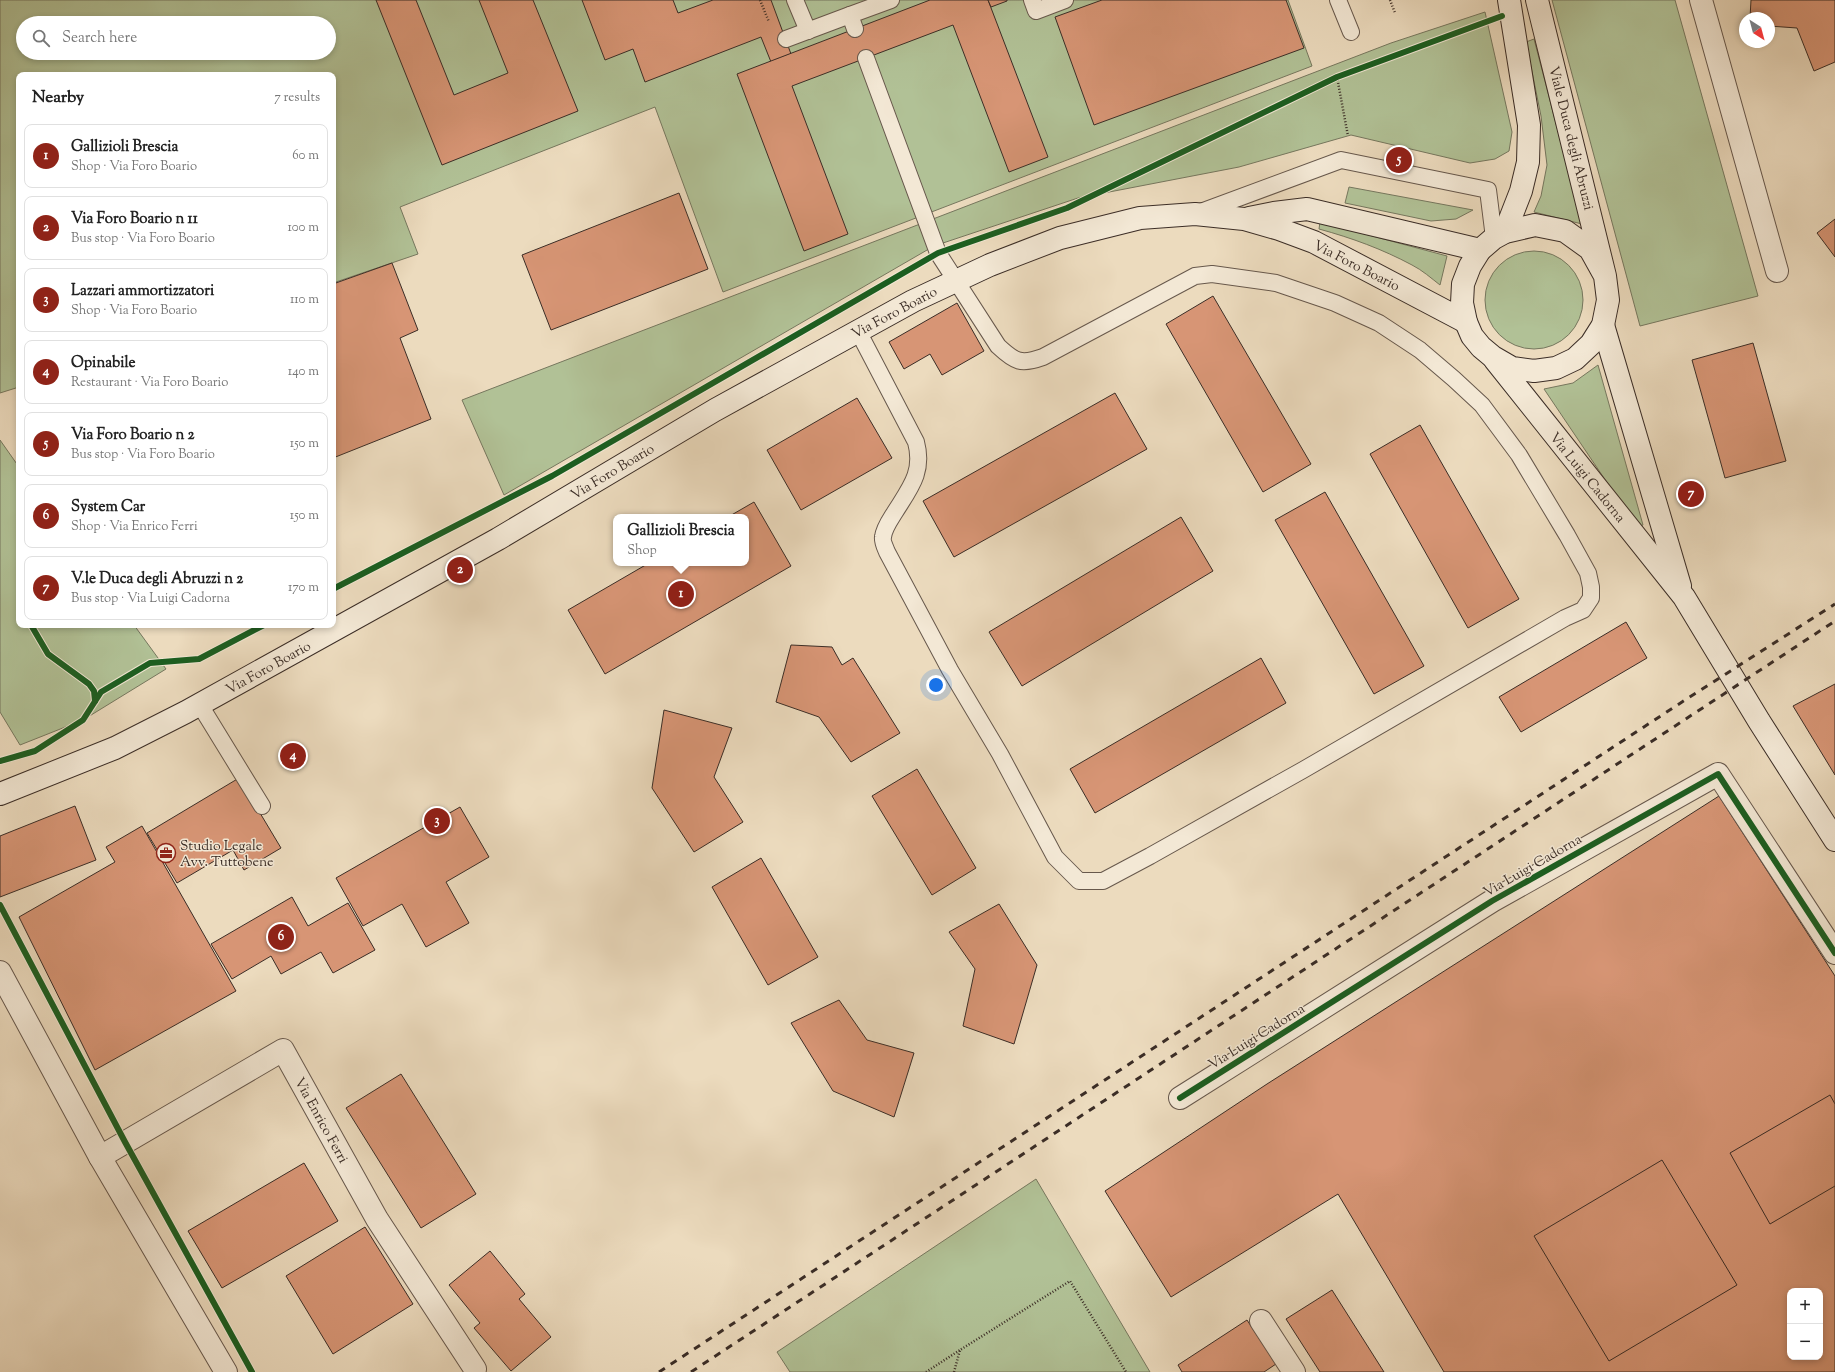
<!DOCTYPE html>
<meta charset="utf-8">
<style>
:root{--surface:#fff;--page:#f6f6f6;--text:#222;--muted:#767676;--line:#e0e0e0;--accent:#8f2418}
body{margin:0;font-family:"Sorts Mill Goudy",serif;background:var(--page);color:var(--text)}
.controls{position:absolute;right:12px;bottom:12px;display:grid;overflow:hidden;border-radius:8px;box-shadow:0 2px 6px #0003}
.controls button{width:36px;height:36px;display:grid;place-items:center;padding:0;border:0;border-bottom:1px solid var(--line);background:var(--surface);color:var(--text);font:20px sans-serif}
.compass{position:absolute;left:1739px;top:12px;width:36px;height:36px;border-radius:50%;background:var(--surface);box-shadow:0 2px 6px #0003;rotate:144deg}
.you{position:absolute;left:936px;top:685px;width:14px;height:14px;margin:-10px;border:3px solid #fff;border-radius:50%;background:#1a73e8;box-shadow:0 0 0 6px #1a73e833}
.badge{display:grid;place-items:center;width:26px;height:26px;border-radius:50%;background:var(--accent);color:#fff;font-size:13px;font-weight:700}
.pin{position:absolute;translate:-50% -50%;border:2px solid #fff;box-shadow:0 1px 4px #0006}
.popup{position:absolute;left:613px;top:514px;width:136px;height:52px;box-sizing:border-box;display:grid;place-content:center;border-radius:8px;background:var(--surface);filter:drop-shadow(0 1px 3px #0005);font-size:13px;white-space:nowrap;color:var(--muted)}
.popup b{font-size:15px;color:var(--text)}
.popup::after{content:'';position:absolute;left:50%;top:100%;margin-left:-8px;border:8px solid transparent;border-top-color:var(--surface)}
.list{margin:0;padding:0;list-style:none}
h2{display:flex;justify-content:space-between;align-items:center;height:52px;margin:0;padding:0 16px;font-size:17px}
h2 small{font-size:13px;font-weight:400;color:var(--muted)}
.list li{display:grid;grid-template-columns:26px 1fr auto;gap:12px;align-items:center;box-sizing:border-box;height:64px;margin:0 8px 8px;padding:0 8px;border:1px solid var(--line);border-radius:8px}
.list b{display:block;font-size:15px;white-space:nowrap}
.list p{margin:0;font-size:13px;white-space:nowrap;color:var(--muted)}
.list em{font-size:13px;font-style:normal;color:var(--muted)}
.icon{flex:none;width:22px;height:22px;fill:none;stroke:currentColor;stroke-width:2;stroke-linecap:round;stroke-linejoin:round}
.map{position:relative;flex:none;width:1835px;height:1372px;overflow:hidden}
.search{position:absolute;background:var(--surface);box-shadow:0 2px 6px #0003;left:16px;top:16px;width:320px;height:44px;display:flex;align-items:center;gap:10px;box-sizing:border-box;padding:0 14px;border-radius:22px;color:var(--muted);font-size:15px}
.panel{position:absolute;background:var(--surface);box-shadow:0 2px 6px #0003;left:16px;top:72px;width:320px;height:556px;border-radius:8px}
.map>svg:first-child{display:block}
.green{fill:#b1c196;stroke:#76775e;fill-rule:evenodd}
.building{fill:#d79575;stroke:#3b2d26;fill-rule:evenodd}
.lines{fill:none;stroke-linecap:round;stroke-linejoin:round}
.service-casing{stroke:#67584c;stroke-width:18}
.minor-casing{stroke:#67584c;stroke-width:24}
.secondary-casing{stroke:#3b2d26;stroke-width:24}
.path{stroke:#3b2d26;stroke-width:2.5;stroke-dasharray:1 2;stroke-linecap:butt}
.service{stroke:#f3e8d5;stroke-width:16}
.minor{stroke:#f3e8d5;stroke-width:22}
.secondary{stroke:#f3e8d5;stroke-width:22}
.rail{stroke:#3b2d26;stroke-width:3;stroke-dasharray:7 7;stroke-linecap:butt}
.cycleway-casing{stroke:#f3e8d5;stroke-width:8}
.cycleway{stroke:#1b5e20;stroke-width:6}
.labels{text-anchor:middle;stroke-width:3;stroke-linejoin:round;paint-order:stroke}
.street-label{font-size:14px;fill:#3b2d26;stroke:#f3e8d5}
.poi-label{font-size:14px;fill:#3b2d26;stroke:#f3e8d5;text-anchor:start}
</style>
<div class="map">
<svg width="1835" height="1372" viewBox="0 0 1835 1372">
<rect width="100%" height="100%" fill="#ecdbbe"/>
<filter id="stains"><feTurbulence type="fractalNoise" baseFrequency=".005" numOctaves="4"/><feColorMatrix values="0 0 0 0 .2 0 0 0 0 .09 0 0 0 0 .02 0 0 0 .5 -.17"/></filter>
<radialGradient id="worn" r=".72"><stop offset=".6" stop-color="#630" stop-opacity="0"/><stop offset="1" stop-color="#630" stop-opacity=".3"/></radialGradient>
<g class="green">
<path d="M 0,0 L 1288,0 L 1312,66 L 723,292 L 655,107 L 400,207 L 418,254 L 333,283 L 333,75 L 19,75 L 19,387 L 0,393 ZM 23,23 L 329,23 L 329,53 L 23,53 Z"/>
<path d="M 1552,0 L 1675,0 L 1758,296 L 1640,326 Z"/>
<path d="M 1485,12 L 1512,132 L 1509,151 L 1495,159 L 1470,163 L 1351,135 L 1239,167 L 1078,198 L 934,246 L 504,495 L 462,400 L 1391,43 Z"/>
<path d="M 1534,39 L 1582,224 L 1534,212 L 1541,196 L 1547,165 L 1541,116 L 1526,42 Z"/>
<path d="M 1349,187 L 1473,210 L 1456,219 L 1431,221 L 1345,203 Z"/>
<path d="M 1320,222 L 1447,256 L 1440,285 C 1431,278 1422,270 1412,265 C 1382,249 1352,238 1319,229 Z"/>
<circle cx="1534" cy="300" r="49"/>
<path d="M 1598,365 L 1643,525 L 1637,527 L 1544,389 L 1573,383 Z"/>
<path d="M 0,440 L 19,467 L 19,625 L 134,625 L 166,669 L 83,720 L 20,745 L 0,712 Z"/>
<path d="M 1036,1179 L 1150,1372 L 790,1372 L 777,1352 Z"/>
</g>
<g class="building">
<path d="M 376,0 L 416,0 L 454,95 L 508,73 L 479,0 L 533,0 L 578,111 L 442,165 Z"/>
<path d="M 582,0 L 673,0 L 678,13 L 713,0 L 771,0 L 791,54 L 771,62 L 761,37 L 645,82 L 633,49 L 605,60 Z"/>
<path d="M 930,0 L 988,0 L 1048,157 L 1009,172 L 953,25 L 866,58 L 792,86 L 848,234 L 804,251 L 737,74 Z"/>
<path d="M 988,0 L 1007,0 L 1007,1 L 991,7 Z"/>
<path d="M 1102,0 L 1286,0 L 1304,48 L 1094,125 L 1055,17 Z"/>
<path d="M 1751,0 L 1835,0 L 1835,62 L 1814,71 L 1797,28 L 1769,26 L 1769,18 L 1750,18 Z"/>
<path d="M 679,193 L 708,269 L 551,330 L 522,255 Z"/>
<path d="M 1835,219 L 1835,257 L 1817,233 Z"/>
<path d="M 392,263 L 418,330 L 400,338 L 431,419 L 333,458 L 333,284 Z"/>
<path d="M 1213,296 L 1311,464 L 1263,492 L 1166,324 Z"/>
<path d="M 957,303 L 984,351 L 942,375 L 930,354 L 904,369 L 889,342 Z"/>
<path d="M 1753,343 L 1786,461 L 1725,478 L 1692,360 Z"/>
<path d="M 1115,393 L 1147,449 L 954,557 L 923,501 Z"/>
<path d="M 857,398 L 892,458 L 801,510 L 767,450 Z"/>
<path d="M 1420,425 L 1519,599 L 1468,628 L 1370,454 Z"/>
<path d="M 1325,492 L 1424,666 L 1374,694 L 1275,520 Z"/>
<path d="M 754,502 L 791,566 L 605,674 L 568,610 L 649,563 L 746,563 L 746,517 L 728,517 Z"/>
<path d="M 1181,517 L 1213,571 L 1022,686 L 989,632 Z"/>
<path d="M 1626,622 L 1647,658 L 1521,732 L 1499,697 Z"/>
<path d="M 791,645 L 832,647 L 842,665 L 853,658 L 900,733 L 851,762 L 819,717 L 776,702 Z"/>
<path d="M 1261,658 L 1286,703 L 1095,813 L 1070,769 Z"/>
<path d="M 1835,684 L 1835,775 L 1793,706 Z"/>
<path d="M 664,710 L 732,728 L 714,777 L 743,822 L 694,852 L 652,788 Z"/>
<path d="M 917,769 L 976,868 L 932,895 L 872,796 Z"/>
<path d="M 239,778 L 281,848 L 244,870 L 233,850 L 177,883 L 147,833 Z"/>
<path d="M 1719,796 L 1835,976 L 1835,1372 L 1444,1372 L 1338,1194 L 1171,1297 L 1105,1191 L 1267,1084 ZM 1790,1291 L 1820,1291 L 1820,1357 L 1790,1357 Z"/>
<path d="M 75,806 L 96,860 L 0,897 L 0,836 Z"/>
<path d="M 460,807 L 489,857 L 446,882 L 469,923 L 426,947 L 402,904 L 363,926 L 336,878 Z"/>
<path d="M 142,826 L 236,991 L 95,1070 L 19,917 L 115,862 L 106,847 Z"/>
<path d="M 761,858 L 818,957 L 768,985 L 712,887 Z"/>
<path d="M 292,897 L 308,926 L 348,903 L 375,950 L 333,973 L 321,952 L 281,974 L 271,956 L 232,979 L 211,944 Z"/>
<path d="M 999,904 L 1037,965 L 1014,1044 L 963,1026 L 975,969 L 949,932 Z"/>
<path d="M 839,1000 L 867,1040 L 914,1053 L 894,1117 L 833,1091 L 791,1023 Z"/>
<path d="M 401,1074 L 476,1194 L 421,1228 L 346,1108 Z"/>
<path d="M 1830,1095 L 1835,1104 L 1835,1186 L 1770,1224 L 1730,1153 Z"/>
<path d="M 1662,1160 L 1737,1285 L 1609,1361 L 1534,1236 Z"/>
<path d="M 304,1163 L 338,1221 L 222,1288 L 188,1231 Z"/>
<path d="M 365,1227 L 413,1304 L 333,1354 L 286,1276 Z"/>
<path d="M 490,1251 L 525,1294 L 519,1299 L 551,1337 L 511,1371 L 474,1328 L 480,1323 L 449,1285 Z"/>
<path d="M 1332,1290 L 1384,1372 L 1320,1372 L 1286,1319 Z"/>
<path d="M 1247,1320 L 1276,1364 L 1264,1372 L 1182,1372 L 1178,1365 Z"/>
</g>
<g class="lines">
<g class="service-casing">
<g id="service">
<path d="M 795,0 L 808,31"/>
<path d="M 1032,0 L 1036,11 L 1065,0"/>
<path d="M 1338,0 L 1351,32"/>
<path d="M 855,29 L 850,15 L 891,0"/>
<path d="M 786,39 L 850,15"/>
<path d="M 1198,213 L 1341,160 L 1488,190 L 1494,238"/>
<path d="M 858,331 L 916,442 C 924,472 910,488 895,512 C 890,520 884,528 883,537 C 882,541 885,547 887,552 L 950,670 L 1000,754 L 1055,857 L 1079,881 L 1103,881 L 1150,856 L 1303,770 L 1565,618 L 1583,610 L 1591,598 L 1591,587 L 1588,573 L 1567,535 L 1519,455 L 1482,405 L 1454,379 L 1420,350 L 1379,323 L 1335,303 L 1276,283 L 1212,274 L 1195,276 L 1043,357 C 1021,365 1015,362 998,346 L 938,253 L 866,58"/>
<path d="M 200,705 L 262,806"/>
</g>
</g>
<g class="minor-casing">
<g id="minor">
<path d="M 1701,0 L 1777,271"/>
<path d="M 0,972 L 100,1157 L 226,1372"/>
<path d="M 1180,1098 L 1492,901 L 1718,774 L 1835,953"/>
<path d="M 100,1157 L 283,1050 L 377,1219 L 475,1369"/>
<path d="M 1261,1321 L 1294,1372"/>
</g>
</g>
<g class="secondary-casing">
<g id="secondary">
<path d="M 1537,0 L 1605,276 L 1608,300 L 1603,325 L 1591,344 L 1575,359 L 1556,368 L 1534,371 L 1512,368 L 1493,357 L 1481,347 L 1472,336 L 1466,322 L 1462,303 L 1463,284 L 1470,266 L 1480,250 L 1494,238 L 1505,232 L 1535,225 L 1565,231 L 1590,249 L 1605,276"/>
<path d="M 1249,218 L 1274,213 L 1307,209 L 1480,250"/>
<path d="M 1505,232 L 1521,191 L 1528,162 L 1529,125 L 1509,0"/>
<path d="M 1603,325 L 1680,586"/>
<path d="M 1495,360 L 1684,597 L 1759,721 L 1835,840"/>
<path d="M 0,794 L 115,748 L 186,712 L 498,539 L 715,410 L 913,301 L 990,265 L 1060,238 L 1140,218 L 1195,214 L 1244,219 L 1279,229 L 1314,242 L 1466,322"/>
</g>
</g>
<g class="path">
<path d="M 760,0 L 769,22"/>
<path d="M 1390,0 L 1395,13"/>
<path d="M 1337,77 L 1348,136"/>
<path d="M 926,1372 L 960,1350"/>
<path d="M 954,1372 L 960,1350 L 1070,1281 L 1126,1372"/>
</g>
<use href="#service" class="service"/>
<use href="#minor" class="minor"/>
<use href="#secondary" class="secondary"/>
<g class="rail">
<path d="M 659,1372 L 1682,702 L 1835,604"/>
<path d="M 691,1372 L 1835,621"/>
</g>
<g class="cycleway-casing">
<g id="cycleway">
<path d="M 333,589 L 552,476 L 938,253 L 1067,208 L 1337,77 L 1502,16"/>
<path d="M 31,625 L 48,654 L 89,684 L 94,691 L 95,701"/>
<path d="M 0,761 L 35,751 L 83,720 L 101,692 L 150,663 L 199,659 L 264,625"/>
<path d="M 0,905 L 125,1142 L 252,1372"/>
<path d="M 1180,1098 L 1492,901 L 1718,774 L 1835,953"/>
</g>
</g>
<use href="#cycleway" class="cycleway"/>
</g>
<defs>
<g id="office-ring" transform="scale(1)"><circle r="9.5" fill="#f3e8d5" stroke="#8f2418" stroke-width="1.5"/><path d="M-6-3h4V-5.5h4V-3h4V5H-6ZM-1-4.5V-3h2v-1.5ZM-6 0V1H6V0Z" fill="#8f2418"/></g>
</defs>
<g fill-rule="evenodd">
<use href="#office-ring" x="166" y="853"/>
</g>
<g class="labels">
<g class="street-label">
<text transform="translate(1572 138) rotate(76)" y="5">Viale Duca degli Abruzzi</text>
<text transform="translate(1357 265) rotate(27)" y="5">Via Foro Boario</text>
<text transform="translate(894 312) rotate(-28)" y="5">Via Foro Boario</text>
<text transform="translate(612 471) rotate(-31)" y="5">Via Foro Boario</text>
<text transform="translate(1588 477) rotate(51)" y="5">Via Luigi Cadorna</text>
<text transform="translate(268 667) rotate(-29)" y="5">Via Foro Boario</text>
<text transform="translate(1532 865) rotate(-30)" y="5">Via Luigi Cadorna</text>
<text transform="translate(1256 1036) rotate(-32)" y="5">Via Luigi Cadorna</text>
<text transform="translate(322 1120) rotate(61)" y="5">Via Enrico Ferri</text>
</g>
<g class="poi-label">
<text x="180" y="850">Studio Legale<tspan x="180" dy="16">Avv. Tuttobene</tspan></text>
</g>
</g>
<rect width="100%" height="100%" filter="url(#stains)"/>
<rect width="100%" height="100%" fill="url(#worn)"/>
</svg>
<div class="controls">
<button>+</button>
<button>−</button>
</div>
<svg class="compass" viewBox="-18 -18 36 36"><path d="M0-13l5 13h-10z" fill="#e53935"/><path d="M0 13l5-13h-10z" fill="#767676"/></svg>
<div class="you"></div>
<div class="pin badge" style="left:681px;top:594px">1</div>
<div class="popup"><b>Gallizioli Brescia</b>Shop</div>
<div class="pin badge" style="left:460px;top:570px">2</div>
<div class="pin badge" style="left:437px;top:821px">3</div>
<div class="pin badge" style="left:293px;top:756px">4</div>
<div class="pin badge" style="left:1399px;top:160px">5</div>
<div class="pin badge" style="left:281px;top:937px">6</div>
<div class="pin badge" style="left:1691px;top:494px">7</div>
<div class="search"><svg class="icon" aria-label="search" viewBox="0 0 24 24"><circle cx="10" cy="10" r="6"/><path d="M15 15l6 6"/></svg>Search here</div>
<section class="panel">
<h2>Nearby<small>7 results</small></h2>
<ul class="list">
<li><span class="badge">1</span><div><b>Gallizioli Brescia</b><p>Shop · Via Foro Boario</p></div><em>60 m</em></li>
<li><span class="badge">2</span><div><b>Via Foro Boario n 11</b><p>Bus stop · Via Foro Boario</p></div><em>100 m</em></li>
<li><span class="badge">3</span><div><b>Lazzari ammortizzatori</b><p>Shop · Via Foro Boario</p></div><em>110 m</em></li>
<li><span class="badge">4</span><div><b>Opinabile</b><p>Restaurant · Via Foro Boario</p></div><em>140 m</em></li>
<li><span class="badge">5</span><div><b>Via Foro Boario n 2</b><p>Bus stop · Via Foro Boario</p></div><em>150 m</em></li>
<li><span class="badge">6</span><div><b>System Car</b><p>Shop · Via Enrico Ferri</p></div><em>150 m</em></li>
<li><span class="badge">7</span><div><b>V.le Duca degli Abruzzi n 2</b><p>Bus stop · Via Luigi Cadorna</p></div><em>170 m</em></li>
</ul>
</section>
</div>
